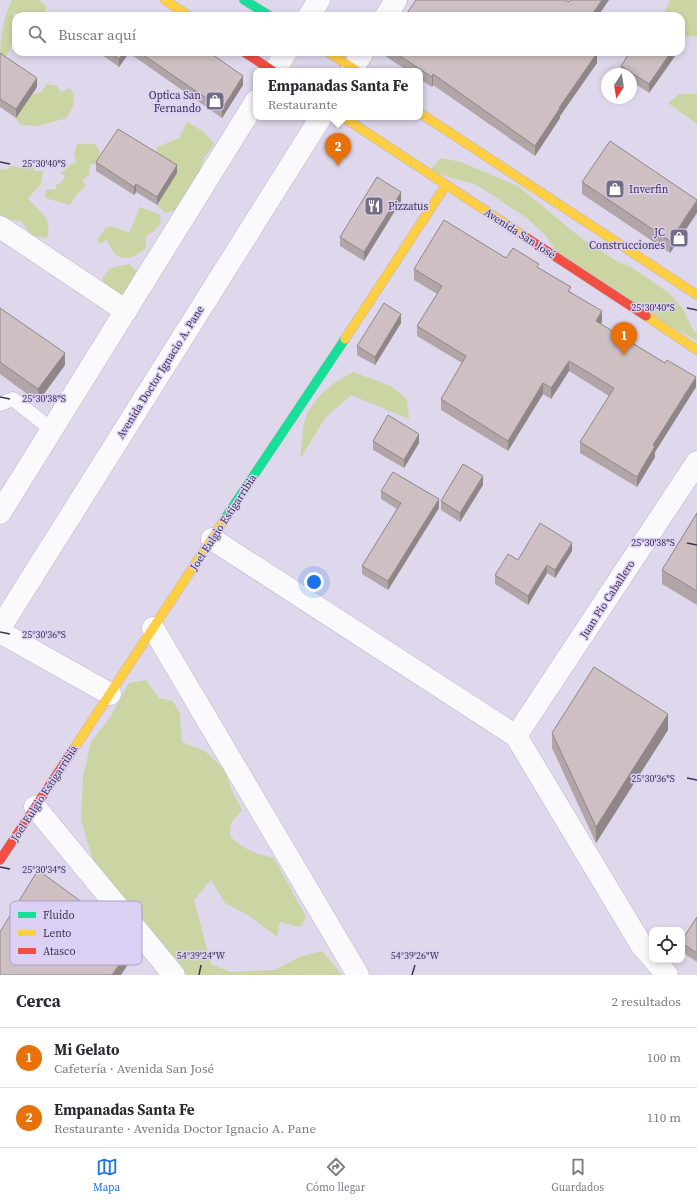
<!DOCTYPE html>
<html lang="es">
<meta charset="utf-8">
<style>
:root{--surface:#fff;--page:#f7f7f7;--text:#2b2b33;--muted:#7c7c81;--line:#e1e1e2;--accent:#1a73e8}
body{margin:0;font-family:"Source Serif 4",serif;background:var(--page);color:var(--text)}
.controls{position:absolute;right:12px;bottom:12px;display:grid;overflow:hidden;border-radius:8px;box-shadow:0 2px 6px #0003}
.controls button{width:36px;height:36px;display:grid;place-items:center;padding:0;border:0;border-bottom:1px solid var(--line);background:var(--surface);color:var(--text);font:20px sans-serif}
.compass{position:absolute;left:601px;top:68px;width:36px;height:36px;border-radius:50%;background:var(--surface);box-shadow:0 2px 6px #0003;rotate:192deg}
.you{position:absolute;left:314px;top:582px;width:14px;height:14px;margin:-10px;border:3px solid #fff;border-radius:50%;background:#1a73e8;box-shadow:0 0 0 6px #1a73e833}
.badge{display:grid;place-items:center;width:26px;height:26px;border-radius:50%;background:var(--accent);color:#fff;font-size:13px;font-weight:700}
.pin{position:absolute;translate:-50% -33px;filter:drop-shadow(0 1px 2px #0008)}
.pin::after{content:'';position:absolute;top:21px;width:14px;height:12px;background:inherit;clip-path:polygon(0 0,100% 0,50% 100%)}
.popup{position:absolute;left:253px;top:68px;width:170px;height:52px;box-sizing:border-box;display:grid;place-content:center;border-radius:8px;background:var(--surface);filter:drop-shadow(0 1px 3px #0005);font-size:13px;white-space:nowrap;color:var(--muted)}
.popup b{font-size:15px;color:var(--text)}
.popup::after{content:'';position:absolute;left:50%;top:100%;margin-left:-8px;border:8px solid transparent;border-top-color:var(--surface)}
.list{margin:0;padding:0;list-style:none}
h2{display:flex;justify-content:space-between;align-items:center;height:52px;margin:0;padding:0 16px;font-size:17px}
h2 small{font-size:13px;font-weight:400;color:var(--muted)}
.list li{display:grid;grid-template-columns:26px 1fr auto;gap:12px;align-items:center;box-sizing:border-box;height:60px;padding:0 16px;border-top:1px solid var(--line)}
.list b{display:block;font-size:15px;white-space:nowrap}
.list p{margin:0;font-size:13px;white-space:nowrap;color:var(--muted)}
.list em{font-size:13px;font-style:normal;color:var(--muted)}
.icon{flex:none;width:22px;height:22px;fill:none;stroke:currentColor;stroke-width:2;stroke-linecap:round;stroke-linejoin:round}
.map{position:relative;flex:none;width:697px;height:975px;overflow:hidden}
.search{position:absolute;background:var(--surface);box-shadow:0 2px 6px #0003;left:12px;right:12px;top:12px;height:44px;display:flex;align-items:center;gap:10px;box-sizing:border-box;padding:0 14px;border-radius:12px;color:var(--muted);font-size:15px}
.sheet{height:172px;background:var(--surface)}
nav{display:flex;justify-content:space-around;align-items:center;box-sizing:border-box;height:56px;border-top:1px solid var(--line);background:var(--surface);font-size:11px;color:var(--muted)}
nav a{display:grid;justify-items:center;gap:2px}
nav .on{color:var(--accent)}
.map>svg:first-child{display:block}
.green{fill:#cbd5a3}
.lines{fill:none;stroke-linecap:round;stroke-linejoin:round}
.lane-casing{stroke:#bcb5ca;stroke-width:15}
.street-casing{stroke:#bcb5ca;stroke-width:23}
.fast-casing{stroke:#bcb5ca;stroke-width:10}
.slow-casing{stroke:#bcb5ca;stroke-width:10}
.jam-casing{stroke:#bcb5ca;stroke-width:10}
.lane{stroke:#faf9fc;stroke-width:14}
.street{stroke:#faf9fc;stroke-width:22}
.fast{stroke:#16e098;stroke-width:9}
.slow{stroke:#ffcf43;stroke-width:9}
.jam{stroke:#f24e42;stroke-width:9}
.wall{fill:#b1a5a7}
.shaded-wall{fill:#908688}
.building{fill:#cec0c2;stroke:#908688}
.ticks{fill:none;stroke:#3c344d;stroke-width:1.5}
.labels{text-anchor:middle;stroke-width:3;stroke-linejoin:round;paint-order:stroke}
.poi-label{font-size:11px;fill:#3c344d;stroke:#dcd0f5;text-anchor:end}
.street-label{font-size:11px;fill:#3c344d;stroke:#dcd0f5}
.key{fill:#dcd0f5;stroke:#aca1c3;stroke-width:1}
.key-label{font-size:11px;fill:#3c344d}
.ticks-label{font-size:10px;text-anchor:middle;fill:#3c344d;stroke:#dcd0f5;stroke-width:3;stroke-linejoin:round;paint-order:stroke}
</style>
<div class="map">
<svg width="697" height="975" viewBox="0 0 697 975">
<rect width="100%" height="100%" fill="#dfd8ed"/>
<g class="green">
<path d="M 12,0 L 39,0 L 47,7 L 43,16 L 20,16 L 14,12 C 10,33 19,47 0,62 C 0,40 2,20 12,0 Z"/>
<path d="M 670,0 L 697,0 L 697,36 L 681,37 L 681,16 L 663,16 Z"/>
<path d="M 47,84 L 57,86 L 61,92 L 70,88 C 78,99 73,107 67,118 L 38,126 L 20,125 L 16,118 L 31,95 L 41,92 Z"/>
<path d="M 679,94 L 697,94 L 697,124 L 668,103 Z"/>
<path d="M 187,122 L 204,132 L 214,144 L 204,158 L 192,195 L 183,197 L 185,202 L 177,210 L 165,213 L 157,205 L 177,173 L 156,160 L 157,147 L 179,138 Z"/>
<path d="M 77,144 L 95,144 L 100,152 L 100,164 L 90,164 L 89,175 L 82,180 L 86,186 L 76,195 L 70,205 L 45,198 L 46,190 L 56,189 L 56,185 L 61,183 L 65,176 L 61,173 L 71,164 L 76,163 L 74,153 Z"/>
<path d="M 441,158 L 461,162 L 518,186 L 581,238 L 615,260 L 633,268 L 669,293 L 683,309 L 692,328 L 697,334 L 697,341 L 569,270 L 545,235 L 528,219 L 492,195 L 475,184 L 451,178 L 430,170 Z"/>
<path d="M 32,163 L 35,171 L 43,171 L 41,184 L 28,198 C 40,213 53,217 47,238 L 32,236 L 21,221 L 9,220 L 0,216 L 0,169 L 5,170 L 12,166 L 22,168 Z"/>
<path d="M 140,207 L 159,214 L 161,223 L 154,231 L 146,236 L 146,248 C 129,262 116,263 107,240 L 99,244 L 97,239 L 106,228 L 112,226 L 129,233 Z"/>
<path d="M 129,264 L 137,271 L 135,288 L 120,297 L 109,290 L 102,279 L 110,268 Z"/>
<path d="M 353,372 L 391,386 L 407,399 L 409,419 L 351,395 L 325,418 L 300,459 C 302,447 302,426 306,416 C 316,395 333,382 353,372 Z"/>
<path d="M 146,680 L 159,698 L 173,701 L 180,714 L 182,742 L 205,751 L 225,770 L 231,789 L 242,810 L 231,823 L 230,836 C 244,850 254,853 274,858 L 306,917 L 300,927 L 280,922 L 277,937 L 248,915 L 225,903 L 211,880 L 194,900 L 211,964 L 231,972 L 275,970 L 299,957 L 322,951 L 342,975 L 186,975 L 160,958 L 128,902 L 95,867 L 81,820 L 83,777 L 91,742 L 110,717 L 129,683 Z"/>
</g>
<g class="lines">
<g class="lane-casing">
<path id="lane" d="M 0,404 L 13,399 L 52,430"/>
</g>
<g class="street-casing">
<g id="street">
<path d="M 309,16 L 319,0"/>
<path d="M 386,16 L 396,0"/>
<path d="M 275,71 L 286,52"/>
<path d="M 351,71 L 363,52"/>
<path d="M 0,227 L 126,311"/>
<path d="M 0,513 L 256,101"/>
<path d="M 212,539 L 516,736 L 642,946 L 652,957"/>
<path d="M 0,628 L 321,117"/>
<path d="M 153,628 L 358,975"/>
<path d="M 0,632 L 110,694"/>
<path d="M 516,736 L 697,462"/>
<path d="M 35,807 L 174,975"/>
<path d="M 654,960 L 667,975"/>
</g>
</g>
<g class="fast-casing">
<g id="fast">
<path d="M 244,0 L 270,16"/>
<path d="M 224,520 L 345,339"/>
</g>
</g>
<g class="slow-casing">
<g id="slow">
<path d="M 165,0 L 189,16"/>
<path d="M 328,52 L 357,71"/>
<path d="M 420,113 L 697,295"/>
<path d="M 343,117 L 527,238"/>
<path d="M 646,316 L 697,350"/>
<path d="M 345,339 L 446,185"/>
<path d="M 73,750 L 224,520"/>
</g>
</g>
<g class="jam-casing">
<g id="jam">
<path d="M 244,52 L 273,71"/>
<path d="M 527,238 L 646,316"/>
<path d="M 0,860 L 73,750"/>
</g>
</g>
<use href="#lane" class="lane"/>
<use href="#street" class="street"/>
<use href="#fast" class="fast"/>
<use href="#slow" class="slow"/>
<use href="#jam" class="jam"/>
</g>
<g class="wall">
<path d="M 98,52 L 209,52 L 243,85 L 222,118 L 129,53 L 119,67 Z"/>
<path d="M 385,52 L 595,52 L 597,63 L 560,116 L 560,118 L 535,156 L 433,85 L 432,87 L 420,79 L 420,71 L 408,71 L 385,56 Z"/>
<path d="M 675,52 L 675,56 L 649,93 L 631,81 L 631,74 L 621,74 L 621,66 Z"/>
<path d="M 0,53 L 37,87 L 16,118 L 0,107 Z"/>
<path d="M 96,162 L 177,173 L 157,205 L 136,192 L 134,195 L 96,171 Z"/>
<path d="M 582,182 L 697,200 L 670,253 L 582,194 Z"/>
<path d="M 401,201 L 364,261 L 340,246 L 340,237 Z"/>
<path d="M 506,258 L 539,268 L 571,292 L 602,322 L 601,324 L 696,387 L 655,452 L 655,457 L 637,487 L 580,453 L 580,442 L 609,396 L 569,371 L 551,399 L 543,394 L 508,451 L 441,410 L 441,399 L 462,363 L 417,336 L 417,326 L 437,294 L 414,280 L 414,269 Z"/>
<path d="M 0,308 L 65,365 L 38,402 L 0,374 Z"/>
<path d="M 401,323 L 375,365 L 357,355 L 357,346 Z"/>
<path d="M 373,441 L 419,443 L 404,468 L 373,450 Z"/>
<path d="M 483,485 L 460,522 L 441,510 L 441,501 Z"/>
<path d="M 381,491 L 439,508 L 388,590 L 362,574 L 362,566 L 397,509 L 381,499 Z"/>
<path d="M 697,513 L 697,605 L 662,584 L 662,570 Z"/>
<path d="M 572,551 L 555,578 L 547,573 L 528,605 L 495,584 L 495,575 L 518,560 Z"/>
<path d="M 668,730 L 596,843 L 552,748 L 552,733 Z"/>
<path d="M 697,917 L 697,962 L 682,952 L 682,940 Z"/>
</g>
<g class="shaded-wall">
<path d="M 602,0 L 609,0 L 598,16 L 591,16 Z"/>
<path d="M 124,52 L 129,52 L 129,53 L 119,67 L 119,59 Z"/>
<path d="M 671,52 L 675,52 L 675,56 L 649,93 L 649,84 Z"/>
<path d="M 597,53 L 597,63 L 560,116 L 560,118 L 535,156 L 535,146 L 559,108 Z"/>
<path d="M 433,74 L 433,85 L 432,87 L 432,77 Z"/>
<path d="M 243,76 L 243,85 L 222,118 L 222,109 Z"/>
<path d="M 37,78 L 37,87 L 16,118 L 16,109 Z"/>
<path d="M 177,165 L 177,173 L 157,205 L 157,197 Z"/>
<path d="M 136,184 L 136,192 L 134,195 L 134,187 Z"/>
<path d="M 401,192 L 401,201 L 364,261 L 364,252 Z"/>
<path d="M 697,201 L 697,213 L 670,253 L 670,241 Z"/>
<path d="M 602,311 L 602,322 L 596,331 L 596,321 Z"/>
<path d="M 401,314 L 401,323 L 375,365 L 375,357 Z"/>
<path d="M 65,353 L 65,365 L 38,402 L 38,389 Z"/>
<path d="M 569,361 L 569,371 L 551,399 L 551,388 Z"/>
<path d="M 696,377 L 696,387 L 655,452 L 655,457 L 637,487 L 637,477 L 653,445 Z"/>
<path d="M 543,383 L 543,394 L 508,451 L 508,441 Z"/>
<path d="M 419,434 L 419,443 L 404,468 L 404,460 Z"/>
<path d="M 483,476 L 483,485 L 460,522 L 460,513 Z"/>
<path d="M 439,499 L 439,508 L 388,590 L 388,581 Z"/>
<path d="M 572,543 L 572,551 L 555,578 L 555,570 Z"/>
<path d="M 547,565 L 547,573 L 528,605 L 528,596 Z"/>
<path d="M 668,714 L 668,730 L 596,843 L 596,827 Z"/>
<path d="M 83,903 L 83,915 L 78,910 Z"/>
<path d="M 133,944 L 133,957 L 121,975 L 112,975 Z"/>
</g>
<g class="building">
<path d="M 416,0 L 565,0 L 569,2 L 570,0 L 602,0 L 591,16 L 405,16 Z"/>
<path d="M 120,14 L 123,16 L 119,16 Z"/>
<path d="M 109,52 L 124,52 L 119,59 Z"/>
<path d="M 139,52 L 209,52 L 243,76 L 222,109 Z"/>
<path d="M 394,52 L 595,52 L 597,53 L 559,108 L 560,108 L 535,146 L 433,74 L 432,77 Z"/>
<path d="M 630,52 L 671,52 L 649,84 L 621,66 Z"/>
<path d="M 0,53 L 37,78 L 16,109 L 0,99 Z"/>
<path d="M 118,129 L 177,165 L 157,197 L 136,184 L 134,187 L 96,162 Z"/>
<path d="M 610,141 L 697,200 L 670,241 L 582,182 Z"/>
<path d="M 377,177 L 401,192 L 364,252 L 340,237 Z"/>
<path d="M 444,220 L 506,258 L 513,248 L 539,264 L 537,267 L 571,287 L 568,291 L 602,311 L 596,321 L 665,363 L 667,360 L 696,377 L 653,445 L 655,446 L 637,477 L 580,442 L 614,388 L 569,361 L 551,388 L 543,383 L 508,441 L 441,399 L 466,356 L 417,326 L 442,286 L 414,269 Z"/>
<path d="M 384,303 L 401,314 L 375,357 L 357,346 Z"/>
<path d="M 0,308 L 65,353 L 38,389 L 0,362 Z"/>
<path d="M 388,415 L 419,434 L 404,460 L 373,441 Z"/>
<path d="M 463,464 L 483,476 L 460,513 L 441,501 Z"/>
<path d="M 393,472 L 439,499 L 388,581 L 362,566 L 401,503 L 381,491 Z"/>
<path d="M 697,513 L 697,591 L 662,570 Z"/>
<path d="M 540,523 L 572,543 L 555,570 L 547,565 L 528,596 L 495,575 L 508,554 L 518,560 Z"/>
<path d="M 594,667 L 668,714 L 596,827 L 552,733 Z"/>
<path d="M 38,870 L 83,903 L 78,910 L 133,944 L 112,975 L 0,975 L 0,932 Z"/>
<path d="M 697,917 L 697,953 L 682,943 L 682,940 Z"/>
</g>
<path class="ticks" d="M 0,162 L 10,164M 687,308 L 697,310M 0,397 L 10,399M 687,543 L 697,545M 0,632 L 10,634M 687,778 L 697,780M 0,867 L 10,869M 199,975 L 201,965M 412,975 L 415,965"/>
<defs>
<g id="shop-square" transform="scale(1)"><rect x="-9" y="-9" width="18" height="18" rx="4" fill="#756d85" stroke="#dcd0f5"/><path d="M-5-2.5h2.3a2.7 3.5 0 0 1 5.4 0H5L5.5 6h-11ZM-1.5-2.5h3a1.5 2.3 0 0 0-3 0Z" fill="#fff"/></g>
<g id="restaurant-square" transform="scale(1)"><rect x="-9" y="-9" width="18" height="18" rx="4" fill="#756d85" stroke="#dcd0f5"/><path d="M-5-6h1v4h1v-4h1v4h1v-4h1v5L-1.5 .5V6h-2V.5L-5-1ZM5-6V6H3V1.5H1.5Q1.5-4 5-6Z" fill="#fff"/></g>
</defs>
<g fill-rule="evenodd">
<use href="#shop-square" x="215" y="101"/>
<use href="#shop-square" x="615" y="189"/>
<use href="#restaurant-square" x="374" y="206"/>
<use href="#shop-square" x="679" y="238"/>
</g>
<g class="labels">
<g class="poi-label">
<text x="201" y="99">Optica San<tspan x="201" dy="13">Fernando</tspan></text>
<text x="629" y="193" text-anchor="start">Inverfin</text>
<text x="388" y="210" text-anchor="start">Pizzatus</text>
<text x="665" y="236">JC<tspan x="665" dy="13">Construcciones</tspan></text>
</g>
<g class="street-label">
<text transform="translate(520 233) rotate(33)" y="4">Avenida San José</text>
<text transform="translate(160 372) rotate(-58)" y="4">Avenida Doctor Ignacio A. Pane</text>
<text transform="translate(223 522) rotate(-57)" y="4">Joel Eulgio Estigarribia</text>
<text transform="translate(607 599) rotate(-57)" y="4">Juan Pio Caballero</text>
<text transform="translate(44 793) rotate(-57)" y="4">Joel Eulgio Estigarribia</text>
</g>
</g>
<rect x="10" y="901" width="132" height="64" rx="6" class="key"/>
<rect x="18" y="912" width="18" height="6" fill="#16e098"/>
<rect x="18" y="930" width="18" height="6" fill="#ffcf43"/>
<rect x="18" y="948" width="18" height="6" fill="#f24e42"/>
<g class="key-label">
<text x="43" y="919">Fluido</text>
<text x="43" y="937">Lento</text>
<text x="43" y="955">Atasco</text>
</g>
<g class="ticks-label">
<text x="44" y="167">25°30'40"S</text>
<text x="653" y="311">25°30'40"S</text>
<text x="44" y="402">25°30'38"S</text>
<text x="653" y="546">25°30'38"S</text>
<text x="44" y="638">25°30'36"S</text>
<text x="653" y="782">25°30'36"S</text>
<text x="44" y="873">25°30'34"S</text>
<text x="201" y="959">54°39'24"W</text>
<text x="415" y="959">54°39'26"W</text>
</g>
</svg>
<div class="controls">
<button><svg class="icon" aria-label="locate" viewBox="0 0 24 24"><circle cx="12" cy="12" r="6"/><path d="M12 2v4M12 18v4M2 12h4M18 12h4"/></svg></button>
</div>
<svg class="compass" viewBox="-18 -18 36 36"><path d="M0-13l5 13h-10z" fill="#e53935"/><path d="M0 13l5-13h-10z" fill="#7c7c81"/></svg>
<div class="you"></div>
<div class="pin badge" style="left:624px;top:355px;background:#e8710a">1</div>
<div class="pin badge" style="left:338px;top:166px;background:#e8710a">2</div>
<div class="popup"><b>Empanadas Santa Fe</b>Restaurante</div>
<div class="search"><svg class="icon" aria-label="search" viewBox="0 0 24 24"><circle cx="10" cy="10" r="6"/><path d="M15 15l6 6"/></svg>Buscar aquí</div>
</div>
<section class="sheet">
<h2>Cerca<small>2 resultados</small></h2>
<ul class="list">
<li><span class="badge" style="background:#e8710a">1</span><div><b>Mi Gelato</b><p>Cafetería · Avenida San José</p></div><em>100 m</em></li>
<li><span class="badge" style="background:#e8710a">2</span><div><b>Empanadas Santa Fe</b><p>Restaurante · Avenida Doctor Ignacio A. Pane</p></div><em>110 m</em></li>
</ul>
</section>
<nav>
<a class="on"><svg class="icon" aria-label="map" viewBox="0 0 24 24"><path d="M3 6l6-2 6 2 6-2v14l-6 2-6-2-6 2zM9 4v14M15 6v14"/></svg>Mapa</a>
<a><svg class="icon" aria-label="directions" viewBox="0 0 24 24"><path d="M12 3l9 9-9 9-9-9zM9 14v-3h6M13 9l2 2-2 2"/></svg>Cómo llegar</a>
<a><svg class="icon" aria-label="saved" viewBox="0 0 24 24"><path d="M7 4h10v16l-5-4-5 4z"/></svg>Guardados</a>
</nav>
